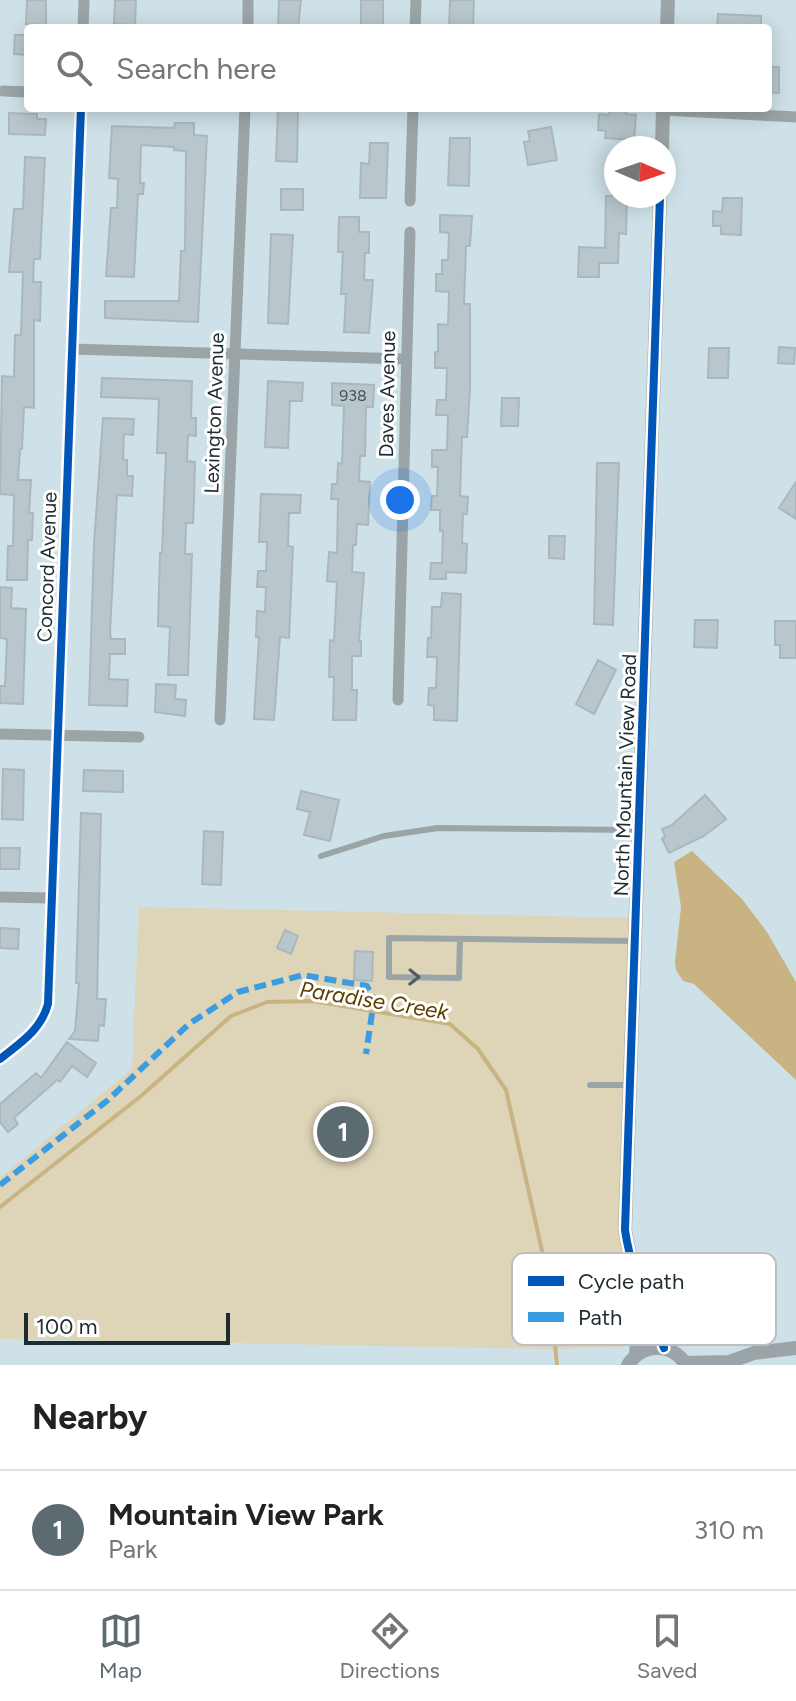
<!DOCTYPE html>
<style>
:root{--surface:#fff;--page:#f2f2f2;--text:#222;--muted:#767676;--line:#e0e0e0;--accent:#5c6b70}
body{margin:0;font-family:Figtree,sans-serif;background:var(--page);color:var(--text)}
.compass{position:absolute;left:604px;top:136px;width:72px;height:72px;border-radius:50%;background:var(--surface);box-shadow:0 4px 20px #0003;rotate:92deg}
.scale{position:absolute;left:24px;bottom:20px;width:206px;box-sizing:border-box;padding-left:8px;border:4px solid #1e2b30;border-top:0;font-size:22px;line-height:28px;white-space:nowrap;color:#1e2b30;-webkit-text-stroke:6px #fff;paint-order:stroke}
.you{position:absolute;left:400px;top:500px;width:28px;height:28px;margin:-20px;border:6px solid #fff;border-radius:50%;background:#1a73e8;box-shadow:0 0 0 12px #1a73e833}
.badge{display:grid;place-items:center;width:52px;height:52px;border-radius:50%;background:var(--accent);color:#fff;font-size:26px;font-weight:700}
.pin{position:absolute;translate:-50% -50%;border:4px solid #fff;box-shadow:0 2px 8px #0006}
.list{margin:0;padding:0;list-style:none}
h2{display:flex;justify-content:space-between;align-items:center;height:104px;margin:0;padding:0 32px;font-size:34px}
h2 small{font-size:26px;font-weight:400;color:var(--muted)}
.list li{display:grid;grid-template-columns:52px 1fr auto;gap:24px;align-items:center;box-sizing:border-box;height:120px;padding:0 32px;border-top:2px solid var(--line)}
.list b{display:block;font-size:30px;white-space:nowrap}
.list p{margin:0;font-size:26px;white-space:nowrap;color:var(--muted)}
.list em{font-size:26px;font-style:normal;color:var(--muted)}
.icon{flex:none;width:44px;height:44px;fill:none;stroke:currentColor;stroke-width:2;stroke-linecap:round;stroke-linejoin:round}
.map{position:relative;flex:none;width:796px;height:1365px;overflow:hidden}
.search{position:absolute;background:var(--surface);box-shadow:0 4px 20px #0003;left:24px;right:24px;top:24px;height:88px;display:flex;align-items:center;gap:20px;box-sizing:border-box;padding:0 28px;border-radius:8px;color:var(--muted);font-size:30px}
.sheet{height:224px;background:var(--surface)}
nav{display:flex;justify-content:space-around;align-items:center;box-sizing:border-box;height:112px;border-top:2px solid var(--line);background:var(--surface);font-size:22px;color:var(--muted)}
nav a{display:grid;justify-items:center;gap:4px}
nav .on{color:var(--accent)}
.map>svg:first-child{display:block}
.green{fill:#ded4b8}
.water{fill:#c9b382}
.lines{fill:none;stroke-linecap:round;stroke-linejoin:round}
.stream{stroke:#c9b382;stroke-width:4}
.building{fill:#b9c7cd;stroke:#aab8be;stroke-width:2}
.service{stroke:#9ba5a7;stroke-width:6}
.minor{stroke:#9ba5a7;stroke-width:11}
.tertiary{stroke:#9ba5a7;stroke-width:14}
.quiet{stroke:#3c9ce1;stroke-width:6;stroke-dasharray:12 6;stroke-linecap:butt}
.cycleway-casing{stroke:#fff;stroke-width:13}
.cycleway{stroke:#0057b8;stroke-width:8}
.oneway{stroke:#505c60}
.labels{text-anchor:middle;stroke-width:6;stroke-linejoin:round;paint-order:stroke}
.number-label{font-size:16px;fill:#465459}
.street-label{font-size:20px;fill:#1e2b30;stroke:#fff}
.water-label{font-size:22px;font-style:italic;fill:#5a3f01;stroke:#fff}
.key{fill:#fff;stroke:#bcbfc1;stroke-width:2}
.key-label{font-size:22px;fill:#1e2b30}
</style>
<div class="map">
<svg width="796" height="1365" viewBox="0 0 796 1365">
<rect width="100%" height="100%" fill="#cee1e8"/>
<path class="green" d="M 139,907 L 636,918 L 621,1347 L 554,1349 L 0,1339 L 0,1178 L 132,1069 Z"/>
<path class="water" d="M 692,851 L 742,899 L 767,932 L 796,982 L 796,1080 L 694,984 L 683,981 L 676,970 L 675,962 L 681,907 L 674,862 Z"/>
<g class="lines">
<path class="stream" d="M 0,1207 L 141,1096 L 231,1016 L 267,1002 L 313,1001 L 450,1024 L 478,1049 L 506,1090 L 549,1282 L 557,1365"/>
</g>
<g class="building">
<path d="M 27,0 L 46,0 L 46,25 L 26,24 Z"/>
<path d="M 115,0 L 136,0 L 135,25 L 114,24 Z"/>
<path d="M 279,0 L 301,0 L 298,28 L 278,28 Z"/>
<rect x="361" y="0" width="22" height="28"/>
<path d="M 450,0 L 474,0 L 473,28 L 449,28 Z"/>
<path d="M 718,14 L 761,16 L 761,28 L 717,28 Z"/>
<path d="M 15,35 L 28,35 L 28,55 L 14,54 Z"/>
<path d="M 768,67 L 779,67 L 779,93 L 768,92 Z"/>
<path d="M 278,108 L 298,108 L 297,162 L 276,161 Z"/>
<path d="M 610,108 L 627,108 L 626,114 L 636,115 L 634,140 L 605,138 L 606,131 L 598,130 L 599,114 L 609,115 Z"/>
<path d="M 9,113 L 37,114 L 37,119 L 46,119 L 45,135 L 9,134 Z"/>
<path d="M 175,123 L 194,123 L 194,135 L 207,136 L 198,322 L 105,318 L 105,301 L 179,301 L 181,251 L 185,251 L 186,151 L 174,150 L 174,147 L 141,145 L 140,183 L 144,183 L 143,194 L 138,194 L 134,277 L 106,276 L 111,208 L 117,208 L 118,179 L 109,178 L 112,126 L 174,128 Z"/>
<path d="M 551,127 L 557,160 L 528,165 L 524,142 L 530,141 L 528,131 Z"/>
<path d="M 450,138 L 470,138 L 469,186 L 448,185 Z"/>
<path d="M 370,143 L 388,143 L 386,198 L 360,198 L 361,163 L 369,164 Z"/>
<path d="M 25,157 L 45,158 L 40,259 L 34,259 L 33,282 L 41,282 L 40,321 L 34,320 L 34,408 L 24,407 L 22,449 L 20,449 L 18,480 L 31,480 L 29,513 L 33,513 L 32,540 L 28,540 L 27,580 L 7,580 L 8,546 L 13,546 L 14,495 L 0,494 L 2,376 L 14,377 L 15,335 L 21,335 L 23,272 L 9,272 L 14,209 L 23,209 Z"/>
<rect x="281" y="189" width="22" height="21"/>
<path d="M 606,196 L 627,196 L 626,234 L 619,233 L 618,263 L 599,263 L 599,277 L 578,277 L 579,247 L 605,248 Z"/>
<path d="M 723,198 L 742,198 L 741,235 L 721,234 L 721,226 L 713,226 L 713,211 L 722,212 Z"/>
<path d="M 440,215 L 472,216 L 470,246 L 466,246 L 464,304 L 470,304 L 470,389 L 467,437 L 462,437 L 460,496 L 468,497 L 467,514 L 463,514 L 462,543 L 467,544 L 466,573 L 446,572 L 446,579 L 430,579 L 431,563 L 442,563 L 443,531 L 440,531 L 440,510 L 431,510 L 432,496 L 437,496 L 438,467 L 432,467 L 432,450 L 447,450 L 448,415 L 436,415 L 437,400 L 446,400 L 447,368 L 435,368 L 435,352 L 438,352 L 438,324 L 448,325 L 449,292 L 436,291 L 436,274 L 442,274 L 442,260 L 448,260 L 449,233 L 440,232 Z"/>
<path d="M 339,217 L 359,217 L 359,232 L 369,232 L 369,253 L 365,253 L 364,280 L 373,280 L 369,333 L 344,332 L 346,294 L 341,294 L 343,252 L 338,252 Z"/>
<path d="M 271,234 L 293,235 L 288,324 L 268,323 Z"/>
<path d="M 779,347 L 795,348 L 794,364 L 778,363 Z"/>
<path d="M 709,348 L 729,348 L 728,378 L 708,378 Z"/>
<path d="M 102,378 L 192,381 L 191,418 L 196,418 L 196,436 L 188,435 L 187,461 L 195,462 L 194,499 L 193,523 L 186,523 L 185,554 L 192,554 L 188,675 L 168,675 L 170,627 L 158,626 L 160,553 L 162,553 L 166,453 L 157,453 L 159,399 L 101,397 Z"/>
<path d="M 268,381 L 303,383 L 302,401 L 290,401 L 288,448 L 265,447 Z"/>
<path d="M 332,383 L 374,385 L 373,407 L 366,407 L 365,456 L 360,456 L 359,481 L 370,482 L 368,525 L 357,524 L 356,545 L 353,545 L 352,572 L 364,573 L 359,641 L 361,641 L 361,656 L 352,656 L 352,690 L 357,690 L 356,720 L 333,720 L 334,677 L 329,677 L 330,640 L 334,641 L 337,582 L 327,581 L 329,552 L 337,553 L 338,499 L 331,499 L 332,484 L 337,484 L 338,463 L 342,464 L 344,406 L 332,405 Z"/>
<path d="M 502,398 L 519,398 L 518,426 L 501,426 Z"/>
<path d="M 103,418 L 134,419 L 133,435 L 124,434 L 123,460 L 127,460 L 127,476 L 133,476 L 132,496 L 117,495 L 110,633 L 111,639 L 125,639 L 125,654 L 110,654 L 109,679 L 128,680 L 127,706 L 89,705 L 94,544 Z"/>
<path d="M 597,463 L 619,463 L 613,625 L 594,624 Z"/>
<path d="M 796,482 L 796,519 L 779,508 Z"/>
<path d="M 261,494 L 301,495 L 300,513 L 289,513 L 288,546 L 293,547 L 289,638 L 280,637 L 274,720 L 254,719 L 259,637 L 256,637 L 257,611 L 265,612 L 266,587 L 257,587 L 258,571 L 266,571 L 267,542 L 259,542 Z"/>
<path d="M 549,536 L 565,536 L 564,559 L 549,558 Z"/>
<path d="M 0,587 L 12,588 L 11,608 L 26,609 L 23,704 L 0,703 L 0,686 L 5,686 L 7,639 L 0,638 Z"/>
<path d="M 442,593 L 461,594 L 457,721 L 434,720 L 434,706 L 428,705 L 429,688 L 436,688 L 437,657 L 427,657 L 428,638 L 431,638 L 432,607 L 441,607 Z"/>
<path d="M 695,620 L 718,620 L 717,648 L 694,647 Z"/>
<path d="M 775,621 L 796,621 L 796,658 L 780,658 L 780,645 L 775,645 Z"/>
<path d="M 598,660 L 616,670 L 594,714 L 576,704 Z"/>
<path d="M 156,684 L 176,685 L 175,699 L 186,700 L 185,716 L 155,712 Z"/>
<path d="M 3,769 L 24,770 L 23,820 L 2,819 Z"/>
<path d="M 84,770 L 123,771 L 123,792 L 83,791 Z"/>
<path d="M 301,791 L 339,800 L 330,841 L 304,835 L 310,812 L 297,809 Z"/>
<path d="M 705,795 L 726,819 L 704,836 L 669,853 L 662,839 L 665,836 L 662,829 L 672,825 Z"/>
<path d="M 81,813 L 101,814 L 97,999 L 106,999 L 104,1026 L 99,1025 L 98,1041 L 69,1039 L 75,1031 L 79,983 L 76,983 Z"/>
<path d="M 204,831 L 223,832 L 221,885 L 202,884 Z"/>
<path d="M 0,848 L 20,848 L 19,869 L 0,869 Z"/>
<path d="M 0,928 L 19,929 L 18,949 L 0,948 Z"/>
<path d="M 285,930 L 298,936 L 291,954 L 277,948 Z"/>
<path d="M 355,951 L 373,952 L 372,981 L 354,980 Z"/>
<path d="M 67,1042 L 96,1063 L 87,1077 L 72,1066 L 60,1082 L 57,1080 L 14,1118 L 18,1124 L 8,1132 L 0,1122 L 0,1104 L 36,1073 L 41,1078 Z"/>
</g>
<g class="lines">
<g class="service">
<path d="M 321,856 L 384,836 L 438,828 L 639,830"/>
<path d="M 460,939 L 459,978 L 389,977 L 389,938 L 635,941"/>
<path d="M 590,1085 L 627,1085"/>
</g>
<g class="minor">
<path d="M 83,28 L 84,0"/>
<path d="M 248,28 L 248,0"/>
<path d="M 415,28 L 416,0"/>
<path d="M 3,91 L 28,92"/>
<path d="M 663,110 L 796,117"/>
<path d="M 410,201 L 413,108"/>
<path d="M 71,349 L 405,359"/>
<path d="M 398,700 L 410,232"/>
<path d="M 220,720 L 245,108"/>
<path d="M 0,734 L 139,737"/>
<path d="M 0,897 L 50,898"/>
<path d="M 0,1059 C 20,1043 41,1030 48,1004 L 81,108"/>
</g>
<g class="tertiary">
<path d="M 667,28 L 668,0"/>
<path d="M 662,148 L 663,108"/>
<path d="M 660,196 L 625,1230 C 631,1272 649,1308 664,1348"/>
<path d="M 636,1355 L 641,1294"/>
<path d="M 685,1363 L 729,1362 L 754,1353 L 796,1348"/>
<path d="M 628,1365 C 643,1342 672,1342 686,1365"/>
</g>
<path class="quiet" d="M 0,1185 L 108,1100 L 189,1024 L 238,992 L 303,975 L 367,986 L 374,1000 L 366,1054"/>
<g class="cycleway-casing">
<g id="cycleway">
<path d="M 660,196 L 625,1230 C 631,1272 649,1308 664,1348"/>
<path d="M 0,1059 C 20,1043 41,1030 48,1004 L 81,108"/>
</g>
</g>
<use href="#cycleway" class="cycleway"/>
</g>
<defs><path id="oneway-chevron" d="M-2-3.5L2.5 0L-2 3.5" fill="none" stroke-width="1.6" stroke-linecap="round" stroke-linejoin="round" transform="scale(2)"/></defs>
<use class="oneway" href="#oneway-chevron" transform="translate(414 977) rotate(1)"/>
<g class="labels">
<g class="number-label">
<text x="353" y="401">938</text>
</g>
<g class="street-label">
<text transform="translate(387 394) rotate(-89)" y="7">Daves Avenue</text>
<text transform="translate(214 413) rotate(-88)" y="7">Lexington Avenue</text>
<text transform="translate(47 567) rotate(-88)" y="7">Concord Avenue</text>
<text transform="translate(625 775) rotate(-88)" y="7">North Mountain View Road</text>
</g>
<g class="water-label">
<text transform="translate(374 1000) rotate(9)" y="8">Paradise Creek</text>
</g>
</g>
<rect x="512" y="1253" width="264" height="92" rx="12" class="key"/>
<rect x="528" y="1276" width="36" height="10" fill="#0057b8"/>
<rect x="528" y="1312" width="36" height="10" fill="#3c9ce1"/>
<g class="key-label">
<text x="578" y="1289">Cycle path</text>
<text x="578" y="1325">Path</text>
</g>
</svg>
<svg class="compass" viewBox="-18 -18 36 36"><path d="M0-13l5 13h-10z" fill="#e53935"/><path d="M0 13l5-13h-10z" fill="#767676"/></svg>
<div class="scale">100 m</div>
<div class="you"></div>
<div class="pin badge" style="left:343px;top:1132px">1</div>
<div class="search"><svg class="icon" aria-label="search" viewBox="0 0 24 24"><circle cx="10" cy="10" r="6"/><path d="M15 15l6 6"/></svg>Search here</div>
</div>
<section class="sheet">
<h2>Nearby<small></small></h2>
<ul class="list">
<li><span class="badge">1</span><div><b>Mountain View Park</b><p>Park</p></div><em>310 m</em></li>
</ul>
</section>
<nav>
<a class="on"><svg class="icon" aria-label="map" viewBox="0 0 24 24"><path d="M3 6l6-2 6 2 6-2v14l-6 2-6-2-6 2zM9 4v14M15 6v14"/></svg>Map</a>
<a><svg class="icon" aria-label="directions" viewBox="0 0 24 24"><path d="M12 3l9 9-9 9-9-9zM9 14v-3h6M13 9l2 2-2 2"/></svg>Directions</a>
<a><svg class="icon" aria-label="saved" viewBox="0 0 24 24"><path d="M7 4h10v16l-5-4-5 4z"/></svg>Saved</a>
</nav>
